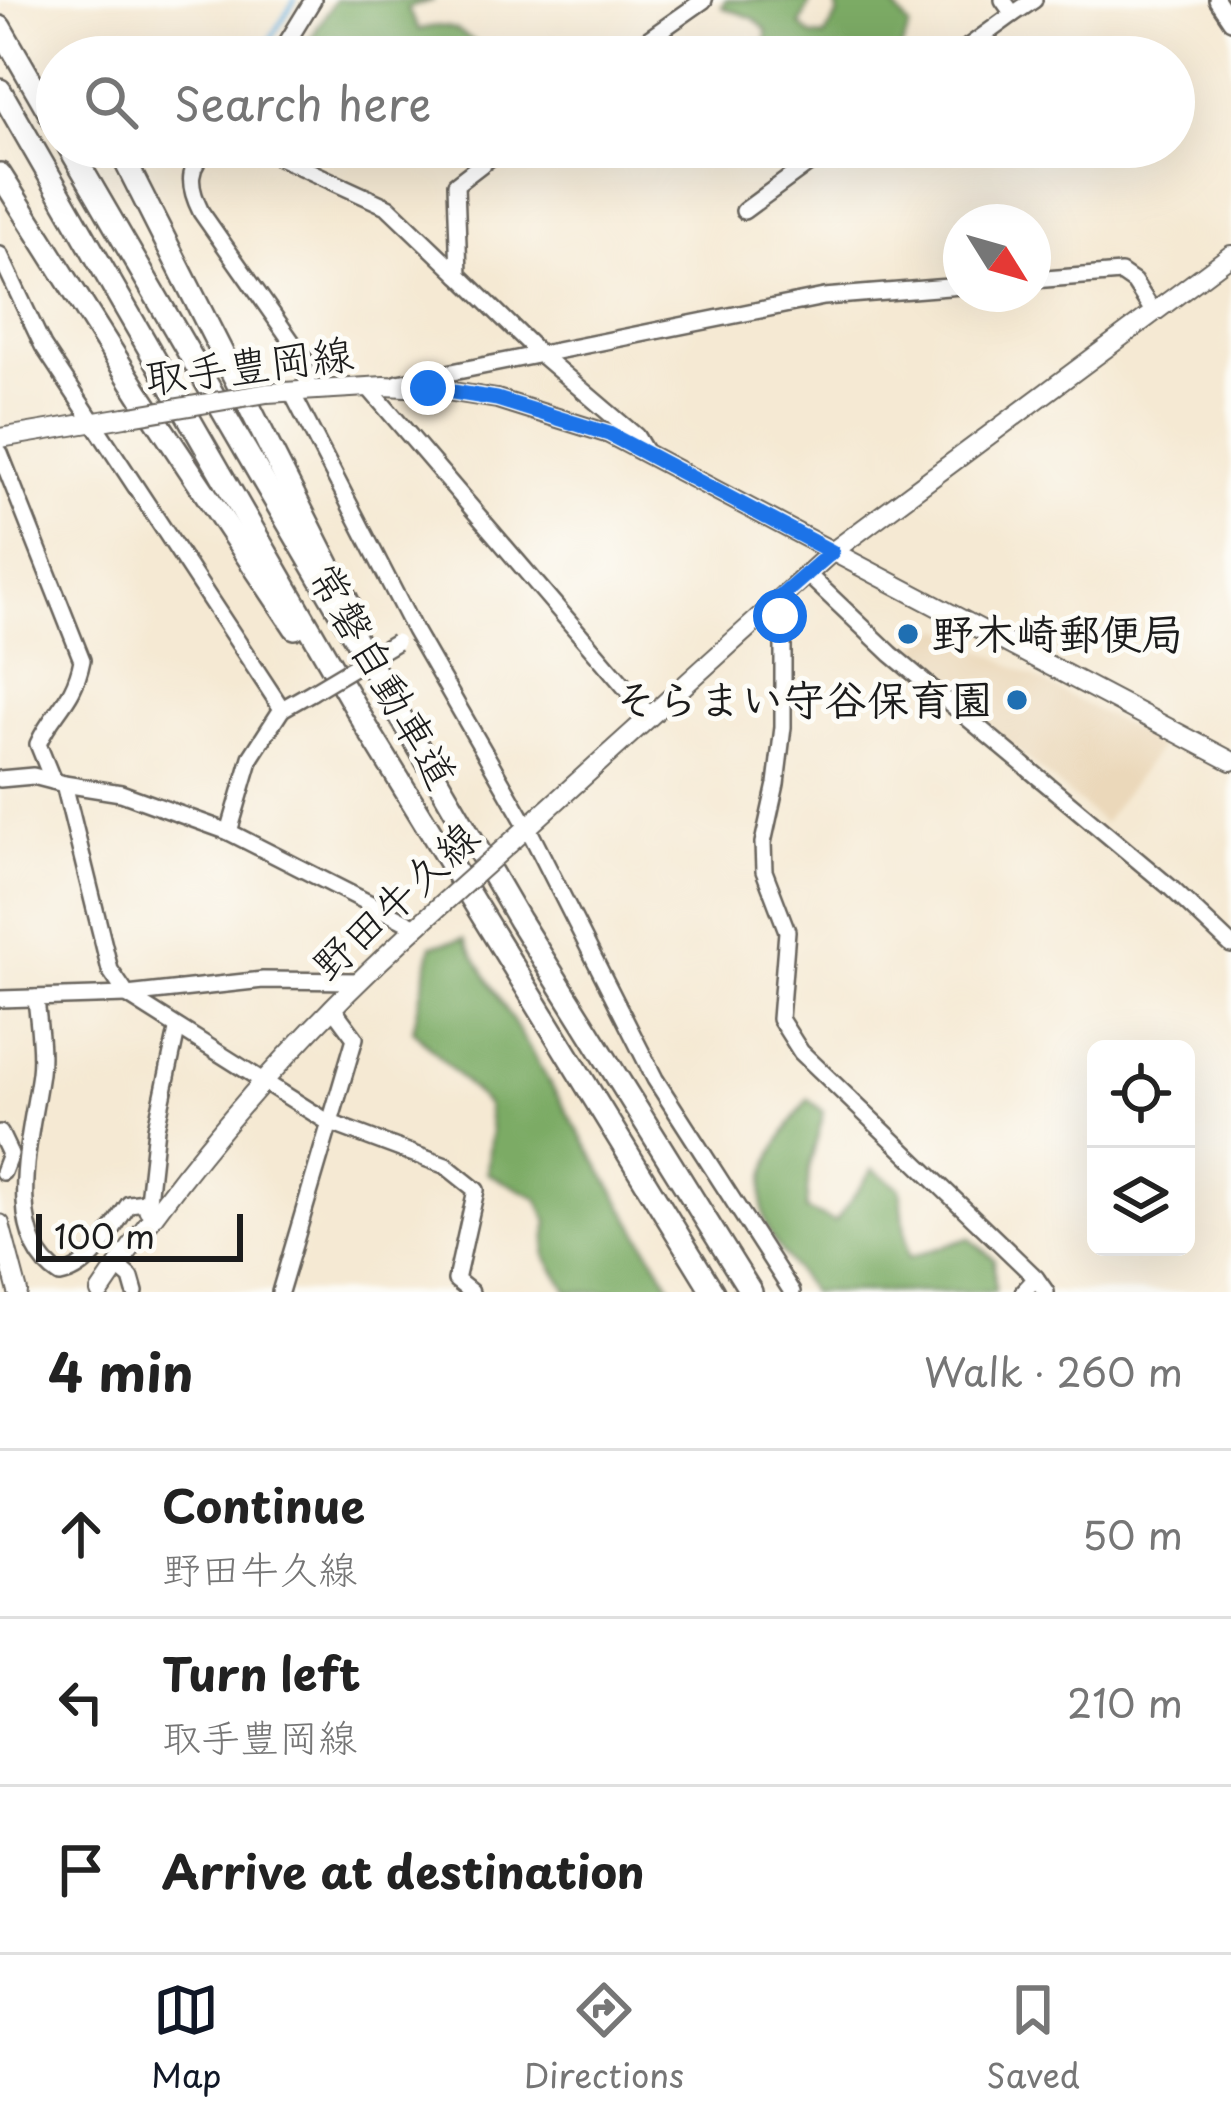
<!DOCTYPE html>
<meta charset="utf-8">
<style>
:root{--surface:#fff;--page:#f6f6f6;--text:#222;--muted:#767676;--line:#e0e0e0;--accent:#111827}
body{margin:0;font-family:"Playpen Sans","Klee One",sans-serif;background:var(--page);color:var(--text)}
.controls{position:absolute;right:36px;bottom:36px;display:grid;overflow:hidden;border-radius:18px;box-shadow:0 12px 48px #0002}
.controls button{width:108px;height:108px;display:grid;place-items:center;padding:0;border:0;border-bottom:3px solid var(--line);background:var(--surface);color:var(--text);font:60px sans-serif}
.compass{position:absolute;left:943px;top:204px;width:108px;height:108px;border-radius:50%;background:var(--surface);box-shadow:0 12px 48px #0002;rotate:127deg}
.scale{position:absolute;left:36px;bottom:30px;width:207px;box-sizing:border-box;padding-left:12px;border:6px solid #1c1c1c;border-top:0;font-size:33px;line-height:42px;white-space:nowrap;color:#1c1c1c;-webkit-text-stroke:9px #fdfcf7;paint-order:stroke}
.stop{position:absolute;width:36px;height:36px;margin:-27px;border:9px solid #1a73e8;border-radius:50%;background:#fff}
.stop.end{background:#1a73e8;border-color:#fff;box-shadow:0 3px 12px #0008}
.list{margin:0;padding:0;list-style:none}
h2{display:flex;justify-content:space-between;align-items:center;height:156px;margin:0;padding:0 48px;font-size:51px}
h2 small{font-size:39px;font-weight:400;color:var(--muted)}
.list li{display:grid;grid-template-columns:78px 1fr auto;gap:36px;align-items:center;box-sizing:border-box;height:168px;padding:0 48px;border-top:3px solid var(--line)}
.list b{display:block;font-size:45px;white-space:nowrap}
.list p{margin:0;font-size:39px;white-space:nowrap;color:var(--muted)}
.list em{font-size:39px;font-style:normal;color:var(--muted)}
.icon{flex:none;width:66px;height:66px;fill:none;stroke:currentColor;stroke-width:2;stroke-linecap:round;stroke-linejoin:round}
.map{position:relative;flex:none;width:1231px;height:1292px;overflow:hidden}
.search{position:absolute;background:var(--surface);box-shadow:0 12px 48px #0002;left:36px;right:36px;top:36px;height:132px;display:flex;align-items:center;gap:30px;box-sizing:border-box;padding:0 42px;border-radius:66px;color:var(--muted);font-size:45px}
.sheet{height:660px;background:var(--surface)}
nav{display:flex;justify-content:space-around;align-items:center;box-sizing:border-box;height:168px;border-top:3px solid var(--line);background:var(--surface);font-size:33px;color:var(--muted)}
nav a{display:grid;justify-items:center;gap:6px}
nav .on{color:var(--accent)}
.map>svg:first-child{display:block}
.built{fill:#ebd8ba}
.forest{fill:#7cab65;stroke:#4c6440;stroke-width:3}
.lines{fill:none;stroke-linecap:round;stroke-linejoin:round}
.stream{stroke:#68b4e1;stroke-width:4.5}
.minor-casing{stroke:#68645c;stroke-width:20}
.major-casing{stroke:#68645c;stroke-width:22}
.highway-casing{stroke:#68645c;stroke-width:26}
.minor{stroke:#fff;stroke-width:15}
.major{stroke:#fff;stroke-width:18}
.highway{stroke:#fff;stroke-width:21}
.minor-bridge-casing{stroke:#68645c;stroke-width:20;stroke-linecap:butt}
.major-bridge-casing{stroke:#68645c;stroke-width:22;stroke-linecap:butt}
.minor-bridge{stroke:#fff;stroke-width:15}
.major-bridge{stroke:#fff;stroke-width:18}
.route{stroke:#1a73e8;stroke-width:15}
.poi-dot{fill:#1f6fb2;stroke:#fdfcf7;stroke-width:4.5}
.labels{text-anchor:middle;stroke-width:10;stroke-linejoin:round;paint-order:stroke}
.street-label{font-size:42px;fill:#1c1c1c;stroke:#fdfcf7}
.poi-label{font-size:42px;font-weight:bold;fill:#1c1c1c;stroke:#fdfcf7;text-anchor:start}
</style>
<div class="map">
<svg width="1231" height="1292" viewBox="0 0 1231 1292">
<rect width="100%" height="100%" fill="#fdfcf7"/>
<filter id="ink" filterUnits="userSpaceOnUse"><feTurbulence type="fractalNoise" baseFrequency=".00833" numOctaves="2"/><feDisplacementMap in="SourceGraphic" scale="24" xChannelSelector="R" yChannelSelector="G"/><feConvolveMatrix kernelMatrix="1 2 1 2 8 2 1 2 1" color-interpolation-filters="sRGB"/></filter>
<filter id="wash" filterUnits="userSpaceOnUse"><feTurbulence type="fractalNoise" baseFrequency=".004" numOctaves="4" result="noise"/><feDisplacementMap in="SourceGraphic" scale="48" xChannelSelector="R" yChannelSelector="G"/><feGaussianBlur stdDeviation="2.7" result="paint"/><feColorMatrix in="noise" values="0 0 0 0 0 0 0 0 0 0 0 0 0 0 0 0 0 1.4 0 .05"/><feComposite in="paint" operator="in"/></filter>
<g filter="url(#wash)">
<rect width="100%" height="100%" fill="#f5e9d3"/>
<path class="built" d="M 942,628 L 1161,745 L 1103,823 L 904,655 Z"/>
<g class="forest">
<path d="M 335,0 L 435,0 L 407,8 L 419,30 C 454,18 467,37 494,57 L 299,57 Z"/>
<path d="M 725,0 L 811,0 L 800,25 L 812,36 L 824,37 L 838,15 L 836,0 L 889,0 L 910,27 L 898,57 L 767,57 L 766,30 L 753,18 L 722,7 Z"/>
<path d="M 464,939 L 674,1292 L 568,1292 L 545,1255 L 548,1222 L 537,1198 L 487,1173 L 491,1131 L 487,1105 L 413,1030 L 432,945 Z"/>
<path d="M 808,1099 L 824,1112 L 809,1169 L 806,1210 L 835,1222 L 873,1169 L 900,1188 L 908,1258 L 969,1238 L 994,1259 L 995,1292 L 811,1292 C 798,1272 777,1250 768,1229 C 749,1180 780,1137 808,1099 Z"/>
</g>
<g class="lines">
<path class="stream" d="M 259,57 L 295,0"/>
</g>
</g>
<g filter="url(#ink)">
<g class="lines">
<g class="minor-casing">
<g id="minor">
<path d="M 1003,0 L 1013,14 L 1034,0"/>
<path d="M 1217,0 L 1231,21"/>
<path d="M 278,57 L 313,0"/>
<path d="M 623,57 L 704,0"/>
<path d="M 954,57 L 1013,14"/>
<path d="M 210,147 C 186,167 188,186 201,212 L 304,359 L 308,389"/>
<path d="M 257,147 L 388,207 L 459,275"/>
<path d="M 504,147 L 456,184 L 459,275 L 540,354 L 636,436 L 645,451"/>
<path d="M 744,211 L 831,147"/>
<path d="M 0,255 L 43,346 L 282,709 L 251,757 L 229,832 L 416,927"/>
<path d="M 1033,280 L 1121,273 L 1134,282 L 1154,313"/>
<path d="M 398,383 L 824,297 L 961,286"/>
<path d="M 368,387 L 649,715"/>
<path d="M 291,391 L 414,630 L 528,828 L 655,1079 L 792,1292"/>
<path d="M 0,453 L 82,660 C 74,702 53,710 38,744 L 53,781"/>
<path d="M 806,573 L 891,654 L 1171,888 L 1231,945"/>
<path d="M 772,604 L 783,621 L 783,727 L 776,784 L 763,843 L 764,871 L 787,931 L 780,1019 L 801,1052 L 1036,1278 L 1046,1292"/>
<path d="M 282,709 L 312,692"/>
<path d="M 0,779 L 33,776 L 64,784 L 110,970 L 127,995 L 328,1122 L 446,1166 L 476,1190 L 456,1280 L 471,1292"/>
<path d="M 64,784 L 121,793 L 229,832"/>
<path d="M 36,998 C 38,1022 43,1049 40,1073 C 33,1129 0,1237 60,1275 C 92,1270 111,1229 129,1204 L 145,1202"/>
<path d="M 0,999 L 127,995 L 263,980 L 358,981"/>
<path d="M 0,1133 L 10,1154 L 3,1172"/>
<path d="M 147,1210 L 156,1128 L 177,1030"/>
<path d="M 117,1266 L 131,1278 L 135,1292"/>
<path d="M 280,1292 L 355,1038 L 332,1007"/>
<path d="M 1023,1292 L 1036,1278"/>
</g>
</g>
<g class="major-casing">
<g id="major">
<path d="M 267,393 L 384,386 L 428,388 L 497,399 L 609,434 L 1231,761"/>
<path d="M 0,438 L 125,417"/>
<path d="M 509,844 L 832,552 L 1231,255"/>
<path d="M 0,1224 L 18,1292"/>
<path d="M 100,1292 C 196,1149 312,1019 441,905"/>
</g>
</g>
<g class="highway-casing">
<g id="highway">
<path d="M 0,27 L 57,126"/>
<path d="M 0,90 L 369,731 L 713,1292"/>
<path d="M 69,147 L 519,920 L 751,1292"/>
<path d="M 118,147 L 348,602"/>
<path d="M 0,174 L 139,394 L 295,628"/>
</g>
</g>
<use href="#minor" class="minor"/>
<use href="#major" class="major"/>
<use href="#highway" class="highway"/>
<g class="minor-bridge-casing">
<path id="minor-bridge" d="M 312,692 L 396,642"/>
</g>
<g class="major-bridge-casing">
<g id="major-bridge">
<path d="M 125,417 L 267,393"/>
<path d="M 441,905 L 509,844"/>
</g>
</g>
<use href="#minor-bridge" class="minor-bridge"/>
<use href="#major-bridge" class="major-bridge"/>
</g>
</g>
<g class="lines" filter="url(#ink)">
<path class="route" d="M 428,388 L 497,399 L 609,434 L 832,552 L 772,604 L 780,616"/>
</g>
<g class="poi-dot">
<circle cx="908" cy="634" r="12"/>
<circle cx="1017" cy="700" r="12"/>
</g>
<g class="labels">
<g class="street-label">
<text transform="translate(249 366) rotate(-7)" y="15">取手豊岡線</text>
<text transform="translate(383 676) rotate(60)" y="15">常磐自動車道</text>
<text transform="translate(395 901) rotate(-43)" y="15">野田牛久線</text>
</g>
<g class="poi-label">
<text x="932" y="649">野木崎郵便局</text>
<text x="993" y="715" text-anchor="end">そらまい守谷保育園</text>
</g>
</g>
</svg>
<div class="controls">
<button><svg class="icon" aria-label="locate" viewBox="0 0 24 24"><circle cx="12" cy="12" r="6"/><path d="M12 2v4M12 18v4M2 12h4M18 12h4"/></svg></button>
<button><svg class="icon" aria-label="layers" viewBox="0 0 24 24"><path d="M12 4l9 5-9 5-9-5zM3 14l9 5 9-5"/></svg></button>
</div>
<svg class="compass" viewBox="-18 -18 36 36"><path d="M0-13l5 13h-10z" fill="#e53935"/><path d="M0 13l5-13h-10z" fill="#767676"/></svg>
<div class="scale">100 m</div>
<div class="stop" style="left:780px;top:616px"></div>
<div class="stop end" style="left:428px;top:388px"></div>
<div class="search"><svg class="icon" aria-label="search" viewBox="0 0 24 24"><circle cx="10" cy="10" r="6"/><path d="M15 15l6 6"/></svg>Search here</div>
</div>
<section class="sheet">
<h2>4 min<small>Walk · 260 m</small></h2>
<ul class="list">
<li><svg class="icon" aria-label="ahead" viewBox="0 0 24 24"><path d="M12 20V5M6 11l6-6 6 6"/></svg><div><b>Continue</b><p>野田牛久線</p></div><em>50 m</em></li>
<li><svg class="icon" aria-label="left" viewBox="0 0 24 24"><path d="M17 20v-9H6M10 6l-5 5 5 5"/></svg><div><b>Turn left</b><p>取手豊岡線</p></div><em>210 m</em></li>
<li><svg class="icon" aria-label="arrive" viewBox="0 0 24 24"><path d="M6 21V4h12l-3 4 3 4H6"/></svg><div><b>Arrive at destination</b></div></li>
</ul>
</section>
<nav>
<a class="on"><svg class="icon" aria-label="map" viewBox="0 0 24 24"><path d="M3 6l6-2 6 2 6-2v14l-6 2-6-2-6 2zM9 4v14M15 6v14"/></svg>Map</a>
<a><svg class="icon" aria-label="directions" viewBox="0 0 24 24"><path d="M12 3l9 9-9 9-9-9zM9 14v-3h6M13 9l2 2-2 2"/></svg>Directions</a>
<a><svg class="icon" aria-label="saved" viewBox="0 0 24 24"><path d="M7 4h10v16l-5-4-5 4z"/></svg>Saved</a>
</nav>
